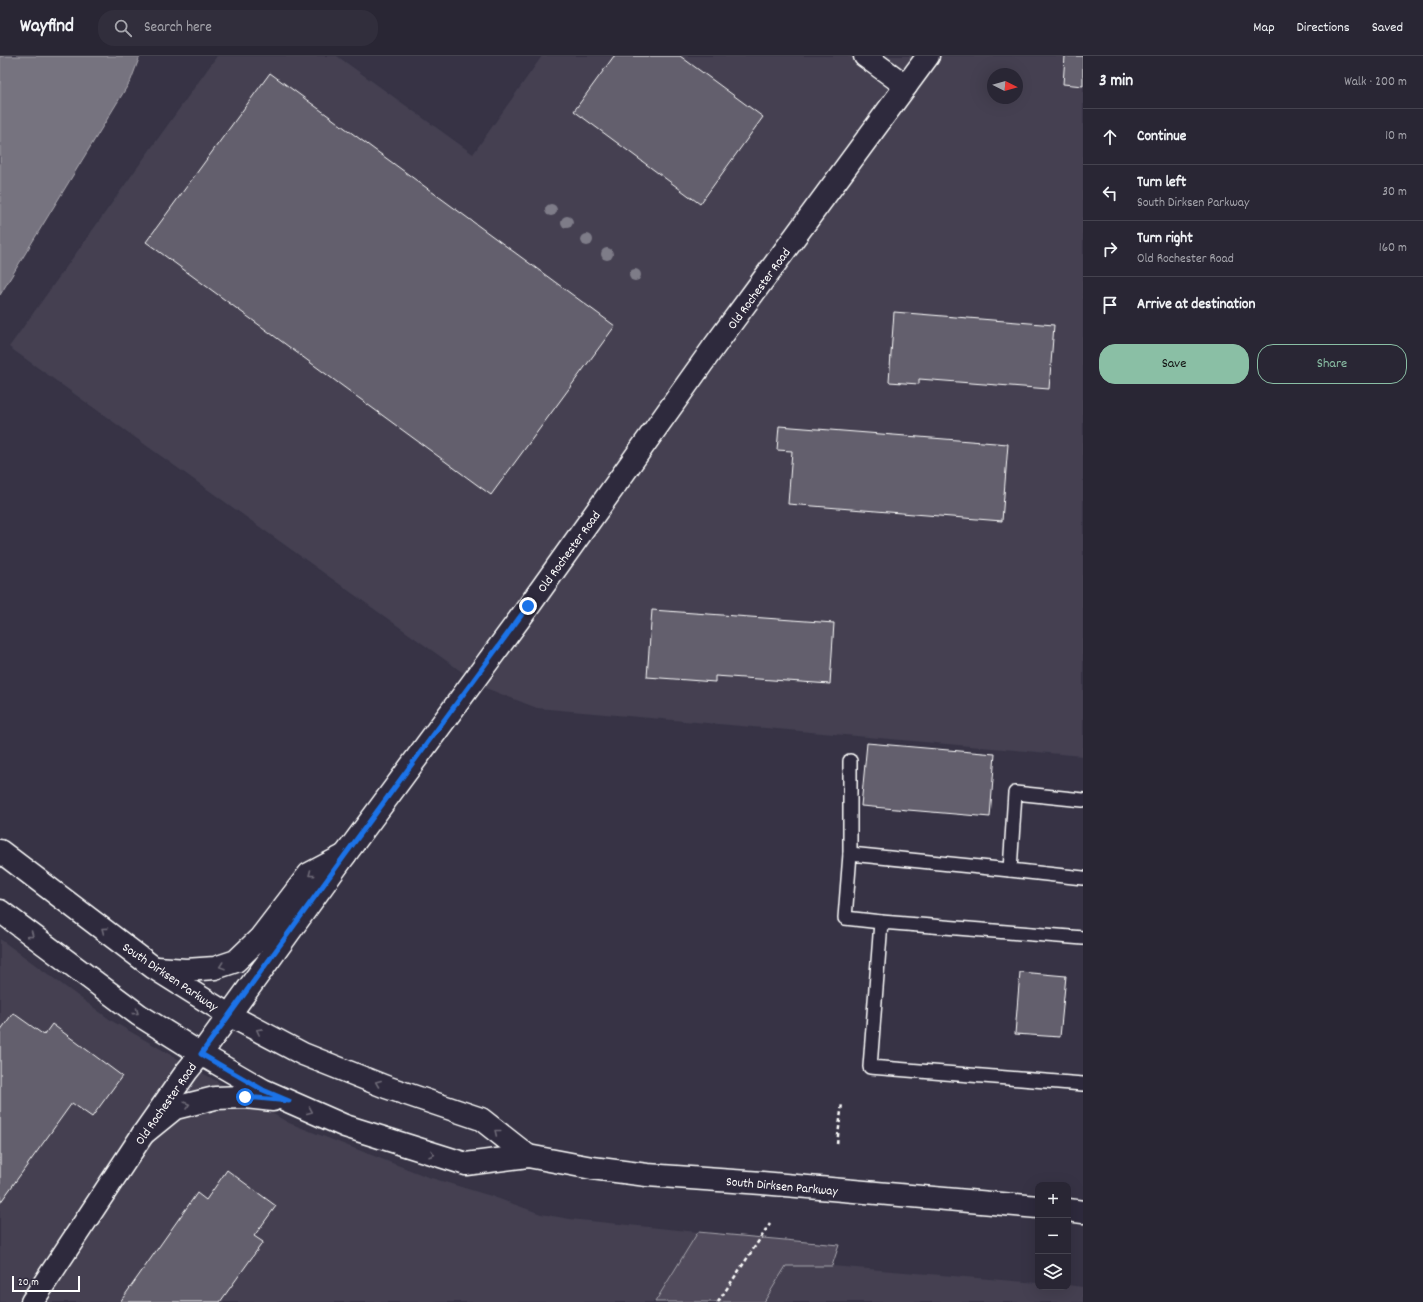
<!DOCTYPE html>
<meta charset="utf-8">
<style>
:root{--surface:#292634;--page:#312e3c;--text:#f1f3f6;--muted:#a5a5ac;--line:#45434f;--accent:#8abfa5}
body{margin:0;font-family:Dekko,sans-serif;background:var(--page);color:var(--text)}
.controls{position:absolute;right:12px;bottom:12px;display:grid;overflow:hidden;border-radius:8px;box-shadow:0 4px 16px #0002}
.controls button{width:36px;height:36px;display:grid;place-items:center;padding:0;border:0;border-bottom:1px solid var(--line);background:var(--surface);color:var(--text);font:20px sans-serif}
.compass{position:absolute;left:987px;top:12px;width:36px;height:36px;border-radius:50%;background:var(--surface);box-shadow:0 4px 16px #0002;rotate:95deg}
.scale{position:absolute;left:12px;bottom:10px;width:68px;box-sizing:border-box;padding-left:4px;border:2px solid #fff;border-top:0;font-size:11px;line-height:14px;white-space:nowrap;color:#fff;-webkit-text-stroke:3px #2f2a3d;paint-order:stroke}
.stop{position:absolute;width:12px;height:12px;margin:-9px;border:3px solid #1a73e8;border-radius:50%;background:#fff}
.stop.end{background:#1a73e8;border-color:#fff;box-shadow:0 1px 4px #0008}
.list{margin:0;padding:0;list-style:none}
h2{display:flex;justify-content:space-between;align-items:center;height:52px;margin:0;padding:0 16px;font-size:17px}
h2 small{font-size:13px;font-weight:400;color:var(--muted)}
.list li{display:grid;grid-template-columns:26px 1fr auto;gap:12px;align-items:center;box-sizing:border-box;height:56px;padding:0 16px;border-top:1px solid var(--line)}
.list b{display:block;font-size:15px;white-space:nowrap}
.list p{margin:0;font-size:13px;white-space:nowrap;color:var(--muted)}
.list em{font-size:13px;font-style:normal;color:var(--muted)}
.actions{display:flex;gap:8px;padding:12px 16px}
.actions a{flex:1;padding:9px 0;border:1px solid var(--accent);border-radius:16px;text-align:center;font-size:14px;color:var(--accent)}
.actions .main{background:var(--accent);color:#111}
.icon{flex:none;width:22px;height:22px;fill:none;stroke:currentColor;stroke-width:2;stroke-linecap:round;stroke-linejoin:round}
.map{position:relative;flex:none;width:1083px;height:1246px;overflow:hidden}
header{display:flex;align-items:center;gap:24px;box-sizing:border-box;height:56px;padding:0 20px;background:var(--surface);border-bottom:1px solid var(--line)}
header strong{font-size:19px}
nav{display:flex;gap:22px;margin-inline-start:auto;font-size:14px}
.search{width:280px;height:36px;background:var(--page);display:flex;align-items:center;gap:10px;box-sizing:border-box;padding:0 14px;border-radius:16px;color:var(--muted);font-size:15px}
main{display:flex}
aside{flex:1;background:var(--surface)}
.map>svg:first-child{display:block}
.built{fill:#444051;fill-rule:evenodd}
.green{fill:#514c5c;stroke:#a8a6ae}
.water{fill:#76737f;stroke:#adabb2}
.building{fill:#635f6d;stroke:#fff}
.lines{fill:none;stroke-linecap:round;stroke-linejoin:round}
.service-casing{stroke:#fff;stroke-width:16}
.minor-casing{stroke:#fff;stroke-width:25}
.secondary-casing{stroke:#fff;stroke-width:25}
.path{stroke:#fff;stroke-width:2.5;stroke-dasharray:4 3;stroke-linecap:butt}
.service{stroke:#2f2a3d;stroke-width:13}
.minor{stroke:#2f2a3d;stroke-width:22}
.secondary{stroke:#2f2a3d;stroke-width:22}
.tree{fill:#7e7c88}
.oneway{stroke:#6d6a77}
.route{stroke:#1a73e8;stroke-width:5}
.labels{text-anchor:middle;stroke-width:3;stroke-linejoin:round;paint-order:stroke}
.street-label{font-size:13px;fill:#fff;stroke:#2f2a3d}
</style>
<header>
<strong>Wayfind</strong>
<div class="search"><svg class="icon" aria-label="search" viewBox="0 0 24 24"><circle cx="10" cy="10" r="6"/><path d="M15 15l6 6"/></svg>Search here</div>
<nav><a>Map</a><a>Directions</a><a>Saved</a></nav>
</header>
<main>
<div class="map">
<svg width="1083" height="1246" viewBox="0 0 1083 1246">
<rect width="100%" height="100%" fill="#373345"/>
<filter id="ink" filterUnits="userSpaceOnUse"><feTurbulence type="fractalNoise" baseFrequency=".025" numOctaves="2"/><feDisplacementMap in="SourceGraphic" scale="8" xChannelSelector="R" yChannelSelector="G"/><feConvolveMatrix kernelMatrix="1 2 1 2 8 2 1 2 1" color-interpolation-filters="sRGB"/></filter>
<g filter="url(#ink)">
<g class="built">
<path d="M 217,0 L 337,0 L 473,98 L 542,0 L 1083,0 L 1083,700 L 537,652 L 483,631 L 9,291 ZM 993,18 L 1017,18 L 1017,42 L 993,42 Z"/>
<path d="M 0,883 L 112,965 L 289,1067 L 428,1121 L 491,1140 L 541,1158 L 570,1163 L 698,1176 L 655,1246 L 0,1246 Z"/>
<path d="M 786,1210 L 832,1210 L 1038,1227 L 1038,1231 L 1068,1231 L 1068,1229 L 1083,1231 L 1083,1246 L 764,1246 Z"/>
</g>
<path class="green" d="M 698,1176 L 839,1189 L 832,1210 L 786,1210 L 764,1246 L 655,1246 Z"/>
<path class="water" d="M 0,0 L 140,0 L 131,24 L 0,239 Z"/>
<g class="building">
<path d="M 614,0 L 680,0 L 763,61 L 700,148 L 574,55 Z"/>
<path d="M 1065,0 L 1083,0 L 1083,30 L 1063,28 Z"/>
<path d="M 270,17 L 615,270 L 491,439 L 146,186 Z"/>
<path d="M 894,256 L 1054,269 L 1049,333 L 919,323 L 919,328 L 889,326 Z"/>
<path d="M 779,370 L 1008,388 L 1002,465 L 788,448 L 792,395 L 777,394 Z"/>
<path d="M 652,554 L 834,567 L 830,628 L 715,620 L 715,626 L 647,621 Z"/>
<path d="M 867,687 L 995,698 L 990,761 L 861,750 Z"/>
<path d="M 1020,916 L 1066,920 L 1060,981 L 1015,978 Z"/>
<path d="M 13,957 L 44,979 L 52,968 L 122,1020 L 92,1061 L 72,1047 L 0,1147 L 0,975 Z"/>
<path d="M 227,1114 L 276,1150 L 254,1180 L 263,1186 L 220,1246 L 120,1246 L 197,1137 L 206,1144 Z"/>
</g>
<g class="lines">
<g class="service-casing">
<g id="service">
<path d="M 850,705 L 850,798"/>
<path d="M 1083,744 L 1015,737 L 1010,814 L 1083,822"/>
<path d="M 881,866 L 845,862 L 850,798 L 1010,814"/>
<path d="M 1083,882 L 881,866 L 870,1011 L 1083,1028"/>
</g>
</g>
<g class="minor-casing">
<g id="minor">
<path d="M 865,0 L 906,30"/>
<path d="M 32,1246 L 143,1078 L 187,1015 L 201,998 L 345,799 L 529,550 L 713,292 L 928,0"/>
</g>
</g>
<g class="secondary-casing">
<g id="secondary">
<path d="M 0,795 L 154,912 L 229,959 L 303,998 L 386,1031 L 481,1063 L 528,1100"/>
<path d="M 0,855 L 139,959 L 201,998 L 263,1034 L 345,1070 L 466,1108 L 528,1100 L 592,1112 L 647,1119 L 762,1127 L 1038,1151"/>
<path d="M 157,912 L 186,914 L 215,912 L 236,905 L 260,882 L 309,818 L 345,799"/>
<path d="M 143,1078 L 175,1052 L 215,1042 L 245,1041 L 273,1044"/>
<path d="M 1068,1154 L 1083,1156"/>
</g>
</g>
<g class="path">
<path d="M 837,1088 L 842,1047"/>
<path d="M 718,1246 L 770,1168"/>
</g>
<use href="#service" class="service"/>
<use href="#minor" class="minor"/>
<use href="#secondary" class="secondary"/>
</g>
<g class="tree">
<circle cx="551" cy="154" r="6"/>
<circle cx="567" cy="166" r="6"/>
<circle cx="587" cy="184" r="6"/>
<circle cx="607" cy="198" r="6"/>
<circle cx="635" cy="219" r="6"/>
</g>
<defs><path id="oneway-chevron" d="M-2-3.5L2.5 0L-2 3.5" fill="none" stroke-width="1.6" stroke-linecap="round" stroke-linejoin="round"/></defs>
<g class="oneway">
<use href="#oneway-chevron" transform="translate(311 818) rotate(143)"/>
<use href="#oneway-chevron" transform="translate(104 874) rotate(-143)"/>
<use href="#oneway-chevron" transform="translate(31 879) rotate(37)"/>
<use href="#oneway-chevron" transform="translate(222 910) rotate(161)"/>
<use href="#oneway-chevron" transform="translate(136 956) rotate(36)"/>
<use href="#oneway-chevron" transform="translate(259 975) rotate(-152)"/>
<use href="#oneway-chevron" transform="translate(378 1027) rotate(-158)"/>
<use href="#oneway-chevron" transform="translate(187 1049) rotate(-15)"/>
<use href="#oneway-chevron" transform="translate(310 1055) rotate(23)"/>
<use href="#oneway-chevron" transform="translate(497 1076) rotate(-141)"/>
<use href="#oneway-chevron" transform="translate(432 1098) rotate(17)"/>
</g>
</g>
<g class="lines" filter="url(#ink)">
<path class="route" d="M 245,1041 L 289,1045 L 263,1034 L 201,998 L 345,799 L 528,550"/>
</g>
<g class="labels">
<g class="street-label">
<text transform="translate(758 232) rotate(-54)" y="5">Old Rochester Road</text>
<text transform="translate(568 495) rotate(-54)" y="5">Old Rochester Road</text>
<text transform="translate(171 920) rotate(34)" y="5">South Dirksen Parkway</text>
<text transform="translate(165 1047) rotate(-55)" y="5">Old Rochester Road</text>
<text transform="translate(782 1129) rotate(5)" y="5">South Dirksen Parkway</text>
</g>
</g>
</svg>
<div class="controls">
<button>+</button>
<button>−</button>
<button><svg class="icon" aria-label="layers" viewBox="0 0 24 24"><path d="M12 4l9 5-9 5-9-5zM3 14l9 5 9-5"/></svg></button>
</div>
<svg class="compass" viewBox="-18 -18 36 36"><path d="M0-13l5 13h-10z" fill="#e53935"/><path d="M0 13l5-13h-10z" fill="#a5a5ac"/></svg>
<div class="scale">20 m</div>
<div class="stop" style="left:245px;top:1041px"></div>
<div class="stop end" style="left:528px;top:550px"></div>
</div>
<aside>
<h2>3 min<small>Walk · 200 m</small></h2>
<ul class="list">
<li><svg class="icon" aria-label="ahead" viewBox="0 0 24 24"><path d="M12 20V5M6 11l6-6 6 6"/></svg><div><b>Continue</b></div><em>10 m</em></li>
<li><svg class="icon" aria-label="left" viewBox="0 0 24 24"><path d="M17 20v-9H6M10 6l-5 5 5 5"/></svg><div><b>Turn left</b><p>South Dirksen Parkway</p></div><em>30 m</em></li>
<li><svg class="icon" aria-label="right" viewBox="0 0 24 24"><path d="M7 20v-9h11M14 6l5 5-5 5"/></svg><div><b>Turn right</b><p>Old Rochester Road</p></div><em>160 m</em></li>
<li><svg class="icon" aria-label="arrive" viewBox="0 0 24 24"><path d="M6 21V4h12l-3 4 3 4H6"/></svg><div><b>Arrive at destination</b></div></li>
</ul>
<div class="actions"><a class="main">Save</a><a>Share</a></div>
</aside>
</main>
